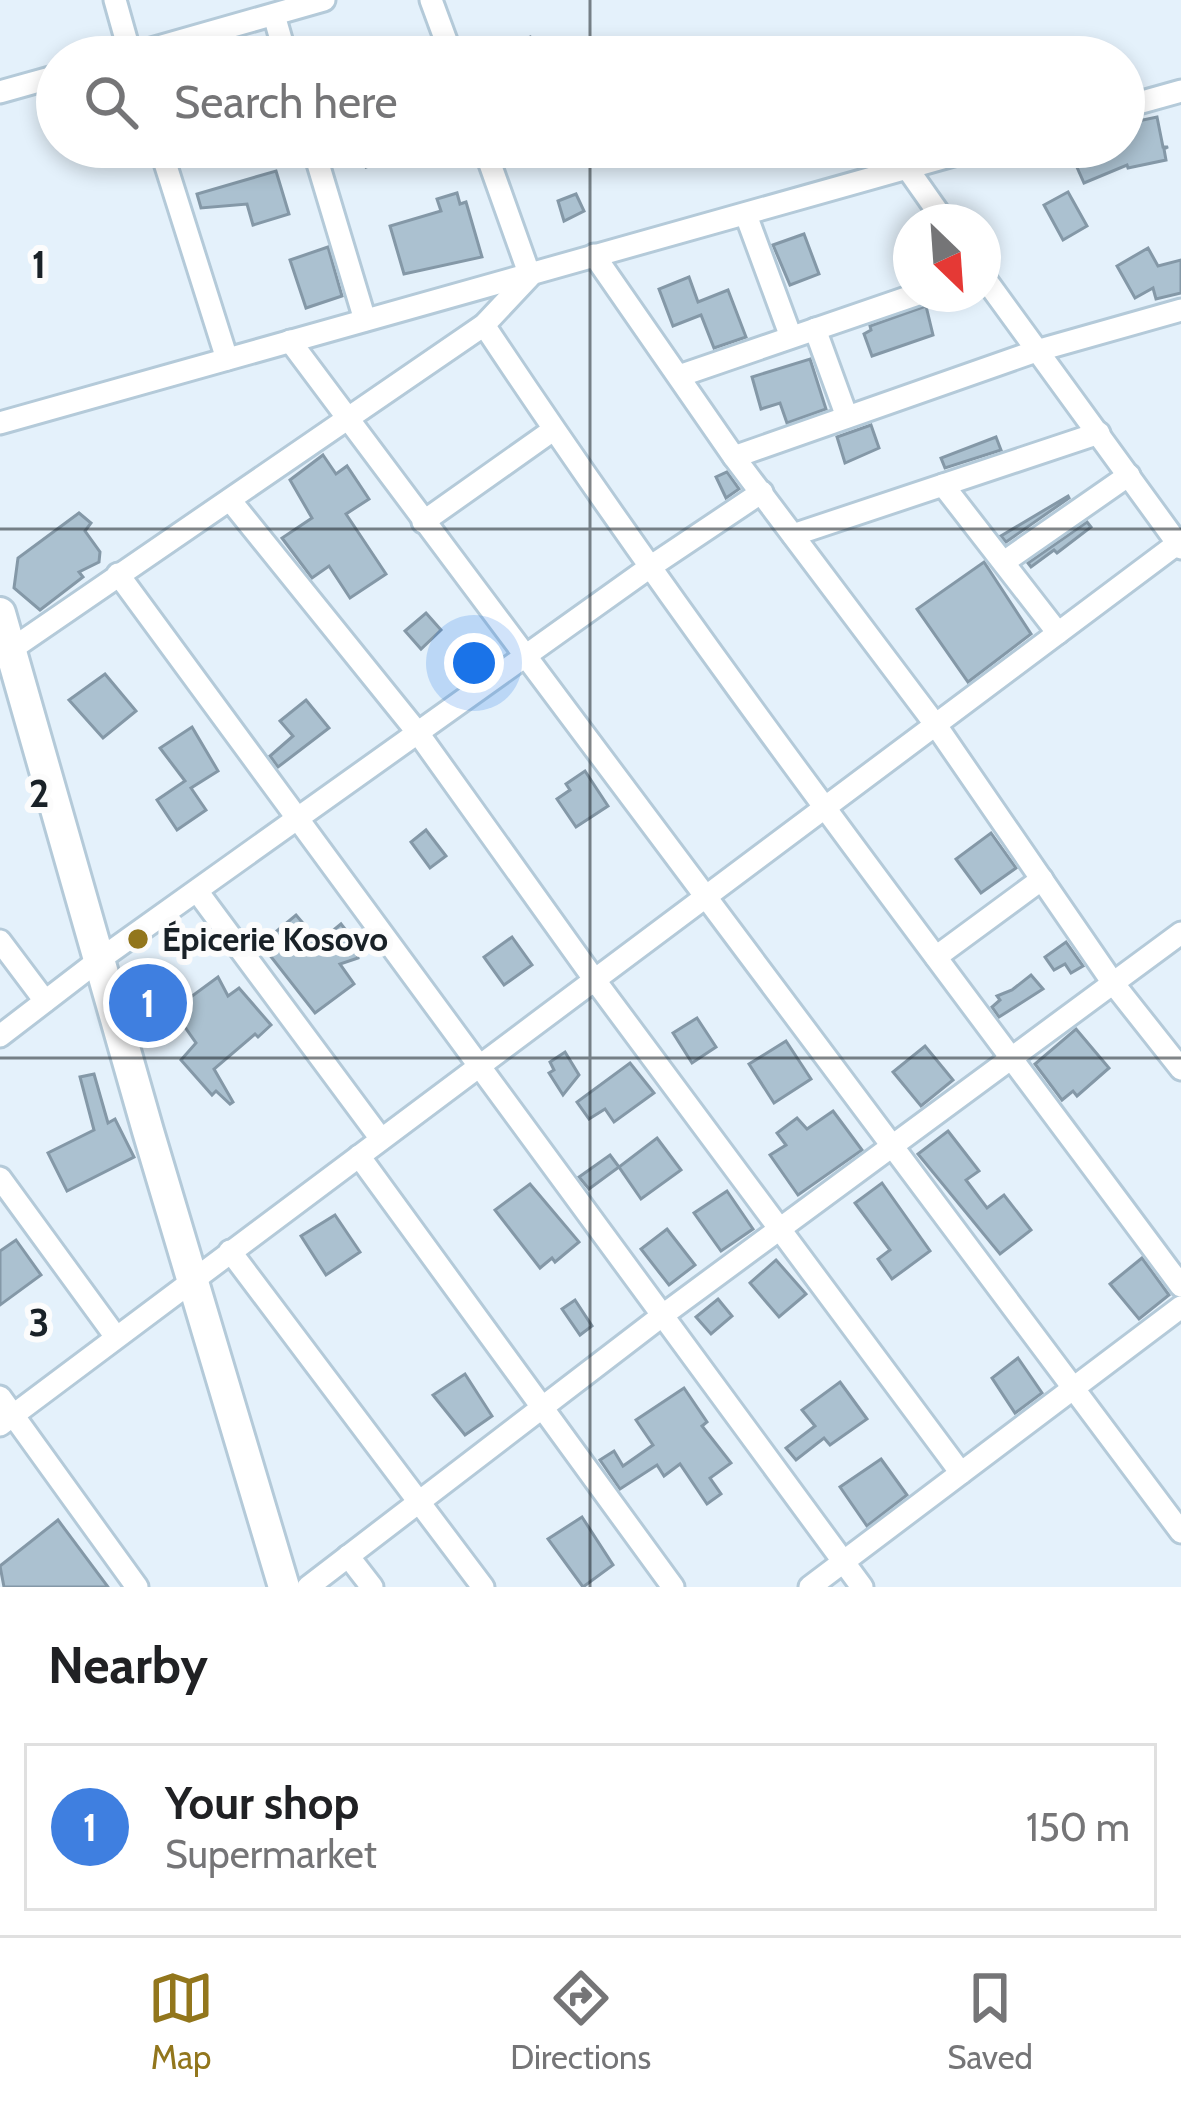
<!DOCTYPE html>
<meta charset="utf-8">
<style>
:root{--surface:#fff;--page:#f6f6f6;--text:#202124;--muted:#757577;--line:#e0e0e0;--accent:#92761c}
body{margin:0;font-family:Cabin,sans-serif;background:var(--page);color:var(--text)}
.compass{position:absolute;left:893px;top:204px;width:108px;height:108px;border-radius:50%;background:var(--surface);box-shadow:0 6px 18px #0003;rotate:155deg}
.you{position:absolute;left:474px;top:663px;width:42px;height:42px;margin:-30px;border:9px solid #fff;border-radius:50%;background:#1a73e8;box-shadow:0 0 0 18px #1a73e833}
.badge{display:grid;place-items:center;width:78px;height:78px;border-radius:50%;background:var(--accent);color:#fff;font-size:39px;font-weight:700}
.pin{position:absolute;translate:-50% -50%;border:6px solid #fff;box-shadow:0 3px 12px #0006}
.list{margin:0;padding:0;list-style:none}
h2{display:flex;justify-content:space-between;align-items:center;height:156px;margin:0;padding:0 48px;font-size:51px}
h2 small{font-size:39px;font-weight:400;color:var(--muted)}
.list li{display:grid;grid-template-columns:78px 1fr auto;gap:36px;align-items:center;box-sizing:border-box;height:168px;margin:0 24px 24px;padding:0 24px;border:3px solid var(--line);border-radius:0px}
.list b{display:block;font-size:45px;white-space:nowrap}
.list p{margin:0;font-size:39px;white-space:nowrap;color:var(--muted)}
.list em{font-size:39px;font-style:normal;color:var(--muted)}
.icon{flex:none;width:66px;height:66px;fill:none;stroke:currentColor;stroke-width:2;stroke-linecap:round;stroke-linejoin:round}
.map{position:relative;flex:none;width:1181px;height:1587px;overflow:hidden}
.search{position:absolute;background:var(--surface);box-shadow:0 6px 18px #0003;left:36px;right:36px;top:36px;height:132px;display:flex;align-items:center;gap:30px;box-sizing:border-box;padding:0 42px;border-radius:66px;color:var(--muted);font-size:45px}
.sheet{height:348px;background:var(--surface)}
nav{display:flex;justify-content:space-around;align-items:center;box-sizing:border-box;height:168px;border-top:3px solid var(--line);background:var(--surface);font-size:33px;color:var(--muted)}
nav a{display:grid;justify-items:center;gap:6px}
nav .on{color:var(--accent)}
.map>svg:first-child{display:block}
.building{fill:#abc1d0;stroke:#8498a7;stroke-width:3}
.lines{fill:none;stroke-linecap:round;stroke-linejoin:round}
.street-casing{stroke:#b4cad9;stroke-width:27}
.secondary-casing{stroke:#b4cad9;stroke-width:36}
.street{stroke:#fff;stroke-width:21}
.secondary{stroke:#fff;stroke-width:30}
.grid{fill:none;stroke:#192127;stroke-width:3;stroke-opacity:0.55}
.poi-dot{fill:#92761c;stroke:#fcfcfc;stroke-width:4.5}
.labels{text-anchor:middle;stroke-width:12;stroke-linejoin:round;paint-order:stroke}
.poi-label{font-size:33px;font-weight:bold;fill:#192127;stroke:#fcfcfc;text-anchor:start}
.grid-label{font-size:39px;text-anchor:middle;font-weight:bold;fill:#192127;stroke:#fcfcfc;stroke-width:12;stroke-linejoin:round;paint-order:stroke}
</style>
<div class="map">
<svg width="1181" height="1587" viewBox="0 0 1181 1587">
<rect width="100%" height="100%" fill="#e4f1fb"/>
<g class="building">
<path d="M 530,37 L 535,57 L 486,57 Z"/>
<path d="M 1157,117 L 1163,147 L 1168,147 L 1164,149 L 1166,160 L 1128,168 L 1127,165 L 1084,183 L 1068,147 L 1124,147 L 1124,124 Z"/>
<path d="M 377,147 L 382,161 L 366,167 L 360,151 Z"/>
<path d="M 276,171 L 289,214 L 253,225 L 247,204 L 201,208 L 197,194 Z"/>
<path d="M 1068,192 L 1087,226 L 1063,240 L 1044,205 Z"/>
<path d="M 457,193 L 460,204 L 466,202 L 482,257 L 404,274 L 390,226 L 441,211 L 437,199 Z"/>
<path d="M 576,194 L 584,211 L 564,221 L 558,201 Z"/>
<path d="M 804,234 L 819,274 L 790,285 L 773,245 Z"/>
<path d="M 328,247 L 342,296 L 306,308 L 290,260 Z"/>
<path d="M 1148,248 L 1158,266 L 1181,260 L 1181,293 L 1156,299 L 1153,288 L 1135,298 L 1117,266 Z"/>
<path d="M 689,277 L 698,302 L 728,290 L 746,337 L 714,348 L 701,315 L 673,326 L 659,289 Z"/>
<path d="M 926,306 L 933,335 L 872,356 L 864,334 L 871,330 L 870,326 Z"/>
<path d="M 810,359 L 826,409 L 787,423 L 780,403 L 761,409 L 752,377 Z"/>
<path d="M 871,425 L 879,448 L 845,463 L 837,437 Z"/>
<path d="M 996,437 L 1001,450 L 945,468 L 941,458 Z"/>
<path d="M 323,455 L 336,474 L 347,466 L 369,499 L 346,514 L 386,574 L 350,598 L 329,566 L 312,578 L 282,538 L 312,518 L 290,480 Z"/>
<path d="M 727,472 L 739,489 L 726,498 L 716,477 Z"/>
<path d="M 1068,496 L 1069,498 L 1006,542 L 1001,536 Z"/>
<path d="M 79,513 L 91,523 L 85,531 L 100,552 L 99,562 L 79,572 L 83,577 L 40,610 L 14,588 L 18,558 Z"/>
<path d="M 1087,522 L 1091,527 L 1057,553 L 1054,550 L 1031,567 L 1028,563 Z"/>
<path d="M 984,562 L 1031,634 L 968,682 L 917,609 Z"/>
<path d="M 426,613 L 441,630 L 421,649 L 405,631 Z"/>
<path d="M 105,674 L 136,711 L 103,738 L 69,700 Z"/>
<path d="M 306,700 L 329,728 L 278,767 L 270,756 L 293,736 L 280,721 Z"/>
<path d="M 192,727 L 218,771 L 191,788 L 206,810 L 177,830 L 157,800 L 185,781 L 160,748 Z"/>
<path d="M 585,771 L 608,806 L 576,827 L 557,799 L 570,790 L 566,784 Z"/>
<path d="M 426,830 L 446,856 L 430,868 L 411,842 Z"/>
<path d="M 991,833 L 1016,868 L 981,893 L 956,859 Z"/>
<path d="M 296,915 L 319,942 L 341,924 L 352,938 L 358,958 L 340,964 L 354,984 L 315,1013 L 261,944 Z"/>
<path d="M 512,937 L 532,965 L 504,985 L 484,957 Z"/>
<path d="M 1066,942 L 1083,966 L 1071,973 L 1065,964 L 1054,970 L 1045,957 Z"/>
<path d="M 1031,975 L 1043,989 L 999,1017 L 992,1007 L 1000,1000 L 997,996 L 1012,990 Z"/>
<path d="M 218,977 L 228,996 L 239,988 L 271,1025 L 258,1037 L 255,1034 L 214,1069 L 233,1102 L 230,1104 L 216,1091 L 212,1095 L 181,1060 L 196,1043 L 173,1010 Z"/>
<path d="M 697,1018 L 716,1047 L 692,1063 L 673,1033 Z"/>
<path d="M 1076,1029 L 1109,1068 L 1077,1096 L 1073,1091 L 1062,1100 L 1035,1064 Z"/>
<path d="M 786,1041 L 811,1079 L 774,1103 L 749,1064 Z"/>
<path d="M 925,1046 L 953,1080 L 921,1106 L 893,1072 Z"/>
<path d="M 565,1052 L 579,1075 L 563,1095 L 549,1073 L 554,1070 L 550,1062 Z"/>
<path d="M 630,1063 L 654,1093 L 614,1122 L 605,1109 L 589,1119 L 577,1102 Z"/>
<path d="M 94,1074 L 108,1123 L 115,1119 L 134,1157 L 67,1191 L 48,1153 L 94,1130 L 80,1077 Z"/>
<path d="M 833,1111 L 862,1150 L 798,1195 L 770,1155 L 786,1145 L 777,1133 L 797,1118 L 807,1129 Z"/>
<path d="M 948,1131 L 979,1171 L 966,1180 L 987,1208 L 1004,1195 L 1031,1230 L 1000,1254 L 918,1154 Z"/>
<path d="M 657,1138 L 681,1170 L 641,1199 L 619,1167 Z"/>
<path d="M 610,1155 L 619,1167 L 589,1189 L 579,1177 Z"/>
<path d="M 882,1183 L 930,1251 L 892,1279 L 878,1259 L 890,1250 L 855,1203 Z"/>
<path d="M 530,1184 L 579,1242 L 555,1262 L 552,1258 L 540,1268 L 495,1210 Z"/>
<path d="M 727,1191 L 753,1229 L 721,1251 L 694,1213 Z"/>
<path d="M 335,1215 L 360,1252 L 326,1275 L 301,1236 Z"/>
<path d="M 667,1229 L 695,1265 L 669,1285 L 641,1249 Z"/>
<path d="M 16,1240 L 41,1275 L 0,1305 L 0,1251 Z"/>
<path d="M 1142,1258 L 1169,1295 L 1139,1319 L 1110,1284 Z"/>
<path d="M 776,1260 L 806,1294 L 779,1317 L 750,1283 Z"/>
<path d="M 718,1299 L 732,1316 L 711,1334 L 696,1317 Z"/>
<path d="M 575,1300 L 592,1326 L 580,1335 L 562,1309 Z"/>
<path d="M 1018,1358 L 1042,1393 L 1015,1413 L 992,1378 Z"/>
<path d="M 465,1374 L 492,1416 L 465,1435 L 433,1395 Z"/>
<path d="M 840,1382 L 867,1419 L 830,1445 L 824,1438 L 796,1460 L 786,1448 L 815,1426 L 802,1410 Z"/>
<path d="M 684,1388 L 707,1422 L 702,1426 L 731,1463 L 710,1478 L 721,1494 L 707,1504 L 680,1464 L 664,1476 L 657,1465 L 620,1489 L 600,1460 L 614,1451 L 623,1466 L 653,1445 L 636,1420 Z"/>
<path d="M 881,1459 L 907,1495 L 867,1526 L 840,1487 Z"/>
<path d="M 582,1517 L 613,1565 L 583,1587 L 548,1539 Z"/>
<path d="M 58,1520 L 108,1587 L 4,1587 L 0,1566 Z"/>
</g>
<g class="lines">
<g class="street-casing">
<g id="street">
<path d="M 115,0 L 131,57"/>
<path d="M 431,0 L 452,57"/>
<path d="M 274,15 L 286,57"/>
<path d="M 123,57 L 324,0"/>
<path d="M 0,92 L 57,76"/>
<path d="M 1124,107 L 1181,91"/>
<path d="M 160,147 L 227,359"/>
<path d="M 313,147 L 365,320"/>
<path d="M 907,168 L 945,222"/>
<path d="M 746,215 L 791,337"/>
<path d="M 594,255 L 734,457 L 935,724 L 1113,983 L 1181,1069"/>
<path d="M 983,276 L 1181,548"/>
<path d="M 484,325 C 703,655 946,968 1181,1286"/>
<path d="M 815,329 L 847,417"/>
<path d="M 290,341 L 1181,1532"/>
<path d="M 679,376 L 918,294"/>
<path d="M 0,423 L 982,147"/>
<path d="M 734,457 L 1036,351 L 1181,310"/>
<path d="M 943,485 L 1058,633"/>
<path d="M 230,500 L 418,733 L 594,979 L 961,1473"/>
<path d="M 423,522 L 553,430"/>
<path d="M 793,535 L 1099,433"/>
<path d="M 1004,562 L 1129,475"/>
<path d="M 118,574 L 862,1587"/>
<path d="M 0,657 L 484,325 L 530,276 L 484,147"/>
<path d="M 197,891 L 381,1139"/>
<path d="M 0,941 L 45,1001"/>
<path d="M 936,957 L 1042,879"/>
<path d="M 0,1036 L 99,960 L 650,567 L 762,492"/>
<path d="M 359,1156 L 673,1587"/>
<path d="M 0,1178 L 116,1337"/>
<path d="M 230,1251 L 483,1587"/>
<path d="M 0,1397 L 137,1587"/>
<path d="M 0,1425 L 1181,541"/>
<path d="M 348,1556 L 372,1587"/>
<path d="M 308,1587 L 663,1315 L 1181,933"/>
<path d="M 810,1587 L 1181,1307"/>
</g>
</g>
<g class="secondary-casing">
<path id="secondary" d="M 0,613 L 148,1131 L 284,1587"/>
</g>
<use href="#street" class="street"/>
<use href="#secondary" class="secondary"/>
</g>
<path class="grid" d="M 590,0 L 590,57M 590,147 L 590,1587M 0,529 L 1181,529M 0,1058 L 1181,1058"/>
<circle class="poi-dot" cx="138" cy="939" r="12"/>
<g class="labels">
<g class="poi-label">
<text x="162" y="951">Épicerie Kosovo</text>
</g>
</g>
<g class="grid-label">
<text x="39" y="278">1</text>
<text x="39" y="807">2</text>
<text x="39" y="1336">3</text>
</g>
</svg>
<svg class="compass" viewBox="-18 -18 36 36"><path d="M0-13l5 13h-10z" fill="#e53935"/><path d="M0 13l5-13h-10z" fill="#757577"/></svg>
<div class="you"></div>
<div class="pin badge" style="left:148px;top:1003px;background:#3f7fe0">1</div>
<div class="search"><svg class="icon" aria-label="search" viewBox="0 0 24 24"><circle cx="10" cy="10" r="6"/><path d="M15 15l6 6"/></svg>Search here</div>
</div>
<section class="sheet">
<h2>Nearby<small></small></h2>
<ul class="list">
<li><span class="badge" style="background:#3f7fe0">1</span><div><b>Your shop</b><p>Supermarket</p></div><em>150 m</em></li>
</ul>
</section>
<nav>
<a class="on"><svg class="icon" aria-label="map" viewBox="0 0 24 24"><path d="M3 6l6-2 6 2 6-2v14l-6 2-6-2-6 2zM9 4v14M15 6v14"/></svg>Map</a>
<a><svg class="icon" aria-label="directions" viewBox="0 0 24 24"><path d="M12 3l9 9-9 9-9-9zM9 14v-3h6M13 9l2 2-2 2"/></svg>Directions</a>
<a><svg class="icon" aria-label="saved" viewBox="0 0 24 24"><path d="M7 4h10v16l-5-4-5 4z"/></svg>Saved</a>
</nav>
